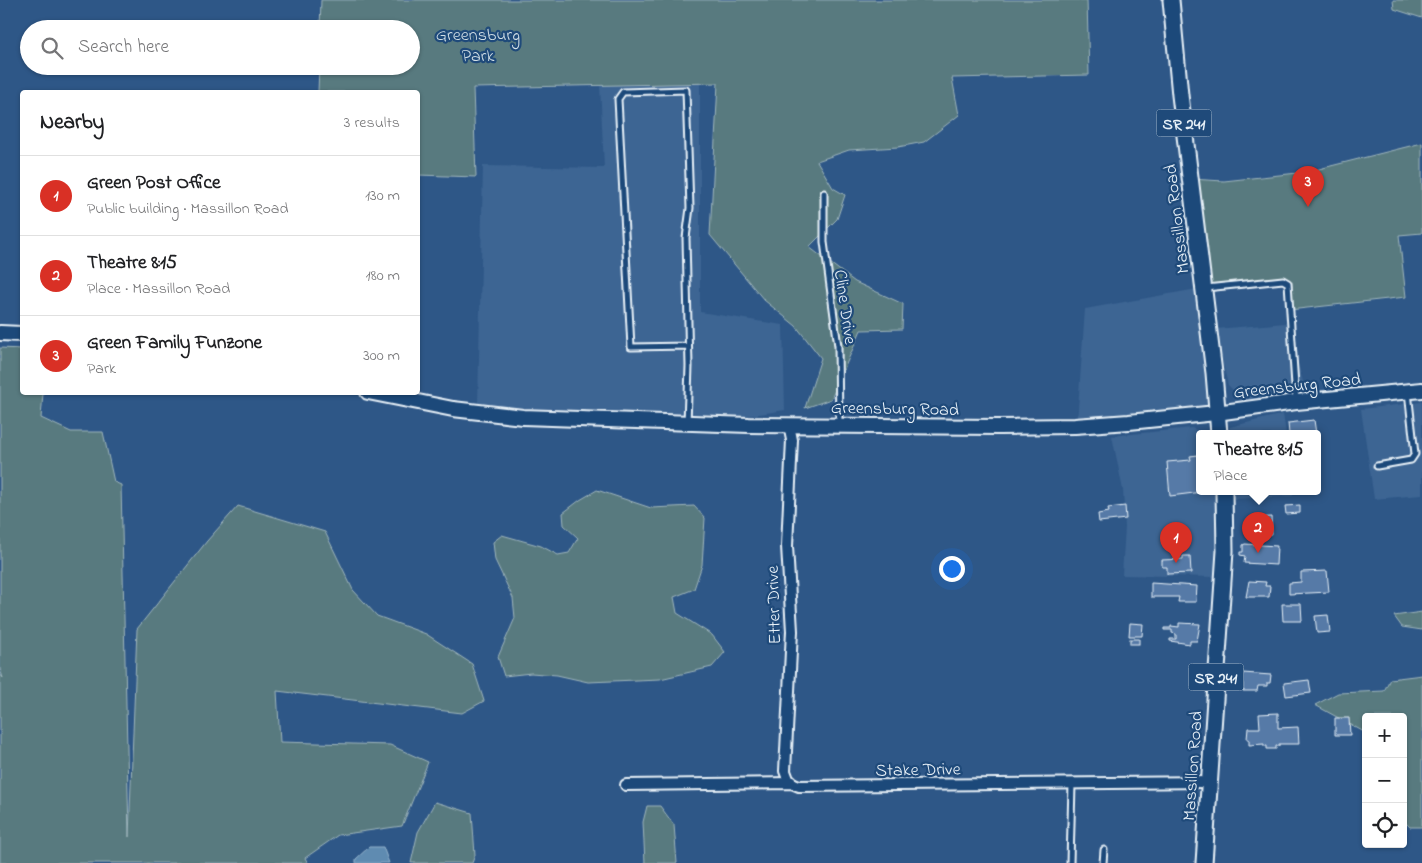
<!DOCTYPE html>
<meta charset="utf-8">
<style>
:root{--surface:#fff;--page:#f6f6f6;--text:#202124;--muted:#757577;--line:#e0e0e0;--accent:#d93025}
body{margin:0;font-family:"Indie Flower",sans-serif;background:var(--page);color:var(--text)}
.controls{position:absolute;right:15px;bottom:15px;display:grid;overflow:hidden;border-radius:5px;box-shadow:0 1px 4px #0004}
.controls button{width:45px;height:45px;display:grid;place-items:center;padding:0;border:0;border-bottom:1px solid var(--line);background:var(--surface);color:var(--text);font:25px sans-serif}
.you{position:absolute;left:951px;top:568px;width:18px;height:18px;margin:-12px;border:4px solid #fff;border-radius:50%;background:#1a73e8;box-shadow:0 0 0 8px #1a73e833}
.badge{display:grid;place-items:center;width:32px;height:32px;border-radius:50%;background:var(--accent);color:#fff;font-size:16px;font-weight:700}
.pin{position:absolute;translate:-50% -41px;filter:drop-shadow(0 1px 2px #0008)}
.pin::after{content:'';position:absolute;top:26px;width:18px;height:15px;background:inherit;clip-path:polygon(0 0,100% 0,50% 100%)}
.popup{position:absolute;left:1196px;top:430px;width:125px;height:65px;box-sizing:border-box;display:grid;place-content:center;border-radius:5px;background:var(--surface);filter:drop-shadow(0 1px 4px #0005);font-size:16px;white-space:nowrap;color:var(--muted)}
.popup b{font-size:19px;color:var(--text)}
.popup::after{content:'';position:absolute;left:50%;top:100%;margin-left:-10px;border:10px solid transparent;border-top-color:var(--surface)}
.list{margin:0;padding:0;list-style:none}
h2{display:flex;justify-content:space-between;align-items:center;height:65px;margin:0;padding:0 20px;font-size:21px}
h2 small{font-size:16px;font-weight:400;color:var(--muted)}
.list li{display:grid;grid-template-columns:32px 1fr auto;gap:15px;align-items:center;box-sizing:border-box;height:80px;padding:0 20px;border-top:1px solid var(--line)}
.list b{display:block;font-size:19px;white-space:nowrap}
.list p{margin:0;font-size:16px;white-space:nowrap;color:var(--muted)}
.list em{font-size:16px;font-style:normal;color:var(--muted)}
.icon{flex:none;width:28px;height:28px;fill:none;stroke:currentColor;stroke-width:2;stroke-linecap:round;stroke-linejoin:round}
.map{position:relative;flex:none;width:1422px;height:863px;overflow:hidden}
.search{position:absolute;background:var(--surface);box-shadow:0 1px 4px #0004;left:20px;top:20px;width:400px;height:55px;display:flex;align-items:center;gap:12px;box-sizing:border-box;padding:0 18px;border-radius:28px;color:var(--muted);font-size:19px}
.panel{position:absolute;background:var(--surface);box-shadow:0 1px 4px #0004;left:20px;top:90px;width:400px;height:305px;border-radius:5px}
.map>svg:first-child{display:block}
.built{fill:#3d6593}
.green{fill:#587a7f;stroke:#a0b6bc}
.water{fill:#5f8bb1;stroke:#96b4cd}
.building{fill:#577aa7;stroke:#e8f1f8}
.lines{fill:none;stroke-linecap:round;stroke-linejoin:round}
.service-casing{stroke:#e8f1f8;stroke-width:9}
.minor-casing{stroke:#e8f1f8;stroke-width:14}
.secondary-casing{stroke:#e8f1f8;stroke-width:18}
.primary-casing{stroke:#e8f1f8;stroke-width:19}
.service{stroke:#1f4a7a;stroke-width:5}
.minor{stroke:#1f4a7a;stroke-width:10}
.secondary{stroke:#1f4a7a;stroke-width:14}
.primary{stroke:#1f4a7a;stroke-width:15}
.labels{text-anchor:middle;stroke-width:4.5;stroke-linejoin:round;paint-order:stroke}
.shield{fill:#1f4a7a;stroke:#acbfd2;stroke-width:1}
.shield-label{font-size:16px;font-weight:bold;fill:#e8f1f8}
.park-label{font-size:18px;fill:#d2dfe6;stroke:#1f4a7a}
.street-label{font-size:18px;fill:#e8f1f8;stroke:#1f4a7a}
</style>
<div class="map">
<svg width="1422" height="863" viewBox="0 0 1422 863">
<rect width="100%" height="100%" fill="#2e5787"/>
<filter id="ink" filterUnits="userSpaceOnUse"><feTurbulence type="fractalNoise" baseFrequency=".02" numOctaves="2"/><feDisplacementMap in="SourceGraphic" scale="10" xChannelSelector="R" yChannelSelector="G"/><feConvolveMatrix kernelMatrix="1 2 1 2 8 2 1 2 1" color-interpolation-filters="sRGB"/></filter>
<g filter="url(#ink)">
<g class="built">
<path d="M 700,83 L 700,312 L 783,325 L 785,410 L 747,416 L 478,406 L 483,166 L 604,168 L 600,85 Z"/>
<path d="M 1197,289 L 1213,411 L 1077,423 L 1085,309 Z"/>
<path d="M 1286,323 L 1307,395 L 1255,403 L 1243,400 L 1228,385 L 1215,329 Z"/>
<path d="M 1422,402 L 1422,495 L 1374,499 L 1361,409 Z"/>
<path d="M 1283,414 L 1286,434 L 1228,434 L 1230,427 Z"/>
<path d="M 1192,428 L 1204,434 L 1199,434 L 1199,492 L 1216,492 L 1217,539 L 1215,577 L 1122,575 L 1125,527 L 1123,490 L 1112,436 Z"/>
<path d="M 1230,492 L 1293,492 L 1293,496 L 1231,499 Z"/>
</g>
<g class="green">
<path d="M 321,0 L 1087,0 L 1089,75 L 952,78 L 959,115 L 924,142 L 898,147 L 849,150 L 817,161 L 833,188 L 845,195 L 837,219 L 809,247 L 855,282 L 903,304 L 902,329 L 861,330 L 831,399 L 805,408 L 821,358 L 796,326 L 764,300 L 710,235 L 718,83 L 473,88 L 476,177 L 418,175 L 418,92 L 318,92 L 319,66 L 411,66 L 411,29 L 320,29 Z"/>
<path d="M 1393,0 L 1422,0 L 1422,18 L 1394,9 Z"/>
<path d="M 1422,143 L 1422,233 L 1399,235 L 1406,297 L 1289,310 L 1288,283 L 1283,280 L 1203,288 L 1190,179 L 1224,181 L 1307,172 Z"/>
<path d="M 0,348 L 22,349 L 22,392 L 43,393 L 41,418 L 71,432 L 103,432 L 114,482 L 121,485 L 129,837 L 137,629 L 207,541 L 238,506 L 325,532 L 353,590 L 377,616 L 426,634 L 472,664 L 484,701 L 462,713 L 277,691 L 280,742 L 390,745 L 428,762 L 402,826 L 338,835 L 305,858 L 308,863 L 0,863 L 0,674 L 3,678 L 0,669 Z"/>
<path d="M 597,490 L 651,508 L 694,506 L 705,518 L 702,565 L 694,589 L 674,597 L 677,613 L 712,635 L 725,652 L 712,667 L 660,679 L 588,682 L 557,675 L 531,673 L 504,676 L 498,657 L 515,618 L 513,598 L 495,560 L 493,542 L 502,535 L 541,546 L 558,555 L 569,553 L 578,538 L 564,525 L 563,513 L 580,500 Z"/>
<path d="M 1422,612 L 1422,630 L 1402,627 L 1394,616 Z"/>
<path d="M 1422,675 L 1422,827 L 1410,827 L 1403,820 L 1403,717 L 1366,717 L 1366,733 L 1315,705 L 1338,693 L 1384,691 L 1390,679 Z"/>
<path d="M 435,802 L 472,813 L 475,855 L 472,863 L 411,863 L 418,832 Z"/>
<path d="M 647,806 L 660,806 L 674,825 L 677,863 L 645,863 L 643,822 Z"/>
</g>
<path class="water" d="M 369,847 L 383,847 L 389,863 L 356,863 L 356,859 Z"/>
<g class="building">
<path d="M 1314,420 L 1316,434 L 1289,434 L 1288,423 Z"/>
<path d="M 1198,455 L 1199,492 L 1202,492 L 1170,496 L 1167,462 L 1191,460 L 1190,456 Z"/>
<path d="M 1300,505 L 1300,513 L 1286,514 L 1285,506 Z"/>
<path d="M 1125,506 L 1126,519 L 1099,522 L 1098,514 L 1109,512 L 1108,508 Z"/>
<path d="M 1271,517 L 1272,534 L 1257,535 L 1256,528 L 1251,528 L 1250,518 Z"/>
<path d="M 1245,544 L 1277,546 L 1276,565 L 1244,563 L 1245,556 L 1240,555 L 1240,552 L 1243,552 L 1243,545 Z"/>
<path d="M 1183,556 L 1190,556 L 1191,573 L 1167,574 L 1167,567 L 1162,567 L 1162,560 L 1183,559 Z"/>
<path d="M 1327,571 L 1329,592 L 1289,594 L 1289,583 L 1301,582 L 1301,572 Z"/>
<path d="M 1249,581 L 1266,582 L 1265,586 L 1270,586 L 1269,597 L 1246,597 Z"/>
<path d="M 1151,583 L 1197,586 L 1196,602 L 1178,602 L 1179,597 L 1151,597 Z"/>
<path d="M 1282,604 L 1301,604 L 1302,621 L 1283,621 Z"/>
<path d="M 1328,615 L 1330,632 L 1317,633 L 1315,616 Z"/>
<path d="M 1130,623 L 1143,624 L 1142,636 L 1129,636 Z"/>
<path d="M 1179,623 L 1200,624 L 1197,641 L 1190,641 L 1190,644 L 1170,641 L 1170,639 L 1176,639 L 1176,634 L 1172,633 L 1172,630 L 1164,630 L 1164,628 L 1171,628 L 1171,626 L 1179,627 Z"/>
<rect x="1130" y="639" width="9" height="5"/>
<path d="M 1243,673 L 1271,675 L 1270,683 L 1267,683 L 1267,686 L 1258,686 L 1257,691 L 1243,691 Z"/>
<path d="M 1309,680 L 1311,693 L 1286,696 L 1284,683 Z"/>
<path d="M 1278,713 L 1278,728 L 1298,727 L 1299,744 L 1279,744 L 1279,746 L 1276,746 L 1276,749 L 1267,749 L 1267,746 L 1264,746 L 1264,744 L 1249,745 L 1249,739 L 1247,739 L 1248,728 L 1260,728 L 1259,714 Z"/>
<path d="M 1335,718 L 1349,718 L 1350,735 L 1335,735 Z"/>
</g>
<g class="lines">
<g class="service-casing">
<g id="service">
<path d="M 824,193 L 824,242 L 838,346 L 839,425"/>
<path d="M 1206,288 L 1283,280 L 1288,283 L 1296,400"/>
<path d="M 687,423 L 689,366 L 686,238 L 690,208 L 686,90 L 623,92 L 618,99 L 631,347 L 688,346"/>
<path d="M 1377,466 L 1411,460 L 1415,454 L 1408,392"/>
<path d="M 1070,863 L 1072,784"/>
<path d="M 1103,863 L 1104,850"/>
</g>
</g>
<g class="minor-casing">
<g id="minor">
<path d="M 789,425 L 792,440 L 787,546 L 792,631 L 785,771 L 788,779 L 792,783"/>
<path d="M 626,785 L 792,783 L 799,786 L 1210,782"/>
</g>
</g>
<g class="secondary-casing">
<g id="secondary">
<path d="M 0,333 L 22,334"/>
<path d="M 368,392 L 453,409 L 523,417 L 749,425 L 998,427 L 1075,426 L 1129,422 L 1216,413 L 1296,402 L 1422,390"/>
</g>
</g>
<g class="primary-casing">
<g id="primary">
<path d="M 1171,0 L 1180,95 L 1214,373 L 1219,434"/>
<path d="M 1204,863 L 1225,551 L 1224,492"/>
</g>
</g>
<use href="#service" class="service"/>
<use href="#minor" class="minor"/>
<use href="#secondary" class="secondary"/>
<use href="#primary" class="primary"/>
</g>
</g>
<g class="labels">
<g class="shield">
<rect x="1156.5" y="109.5" width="55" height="27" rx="4"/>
<rect x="1188.5" y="663.5" width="55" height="27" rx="4"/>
</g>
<g class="shield-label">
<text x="1184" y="129">SR 241</text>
<text x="1216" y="683">SR 241</text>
</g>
<g class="park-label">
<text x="478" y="40">Greensburg<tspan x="478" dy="21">Park</tspan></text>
</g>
<g class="street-label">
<text transform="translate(1176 219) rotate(-97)" y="6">Massillon Road</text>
<text transform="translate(846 307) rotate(82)" y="6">Cline Drive</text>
<text transform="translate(1297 385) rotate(-6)" y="6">Greensburg Road</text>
<text transform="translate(895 408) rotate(1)" y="6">Greensburg Road</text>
<text transform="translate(773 605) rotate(-92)" y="6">Etter Drive</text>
<text transform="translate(1192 766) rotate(-86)" y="6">Massillon Road</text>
<text transform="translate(918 769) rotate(-1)" y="6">Stake Drive</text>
</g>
</g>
</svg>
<div class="controls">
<button>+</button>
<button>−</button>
<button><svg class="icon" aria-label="locate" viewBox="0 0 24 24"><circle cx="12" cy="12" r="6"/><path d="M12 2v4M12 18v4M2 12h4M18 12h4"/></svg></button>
</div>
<div class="you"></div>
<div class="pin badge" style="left:1176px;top:563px">1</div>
<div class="pin badge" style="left:1258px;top:553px">2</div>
<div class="popup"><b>Theatre 8:15</b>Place</div>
<div class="pin badge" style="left:1308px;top:207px">3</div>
<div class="search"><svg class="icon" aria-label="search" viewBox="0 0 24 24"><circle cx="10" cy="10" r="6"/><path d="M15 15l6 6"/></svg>Search here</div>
<section class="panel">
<h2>Nearby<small>3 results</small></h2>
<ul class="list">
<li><span class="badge">1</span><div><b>Green Post Office</b><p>Public building · Massillon Road</p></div><em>130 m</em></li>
<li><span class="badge">2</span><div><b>Theatre 8:15</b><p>Place · Massillon Road</p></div><em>180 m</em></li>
<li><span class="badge">3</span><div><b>Green Family Funzone</b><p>Park</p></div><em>300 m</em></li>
</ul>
</section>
</div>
